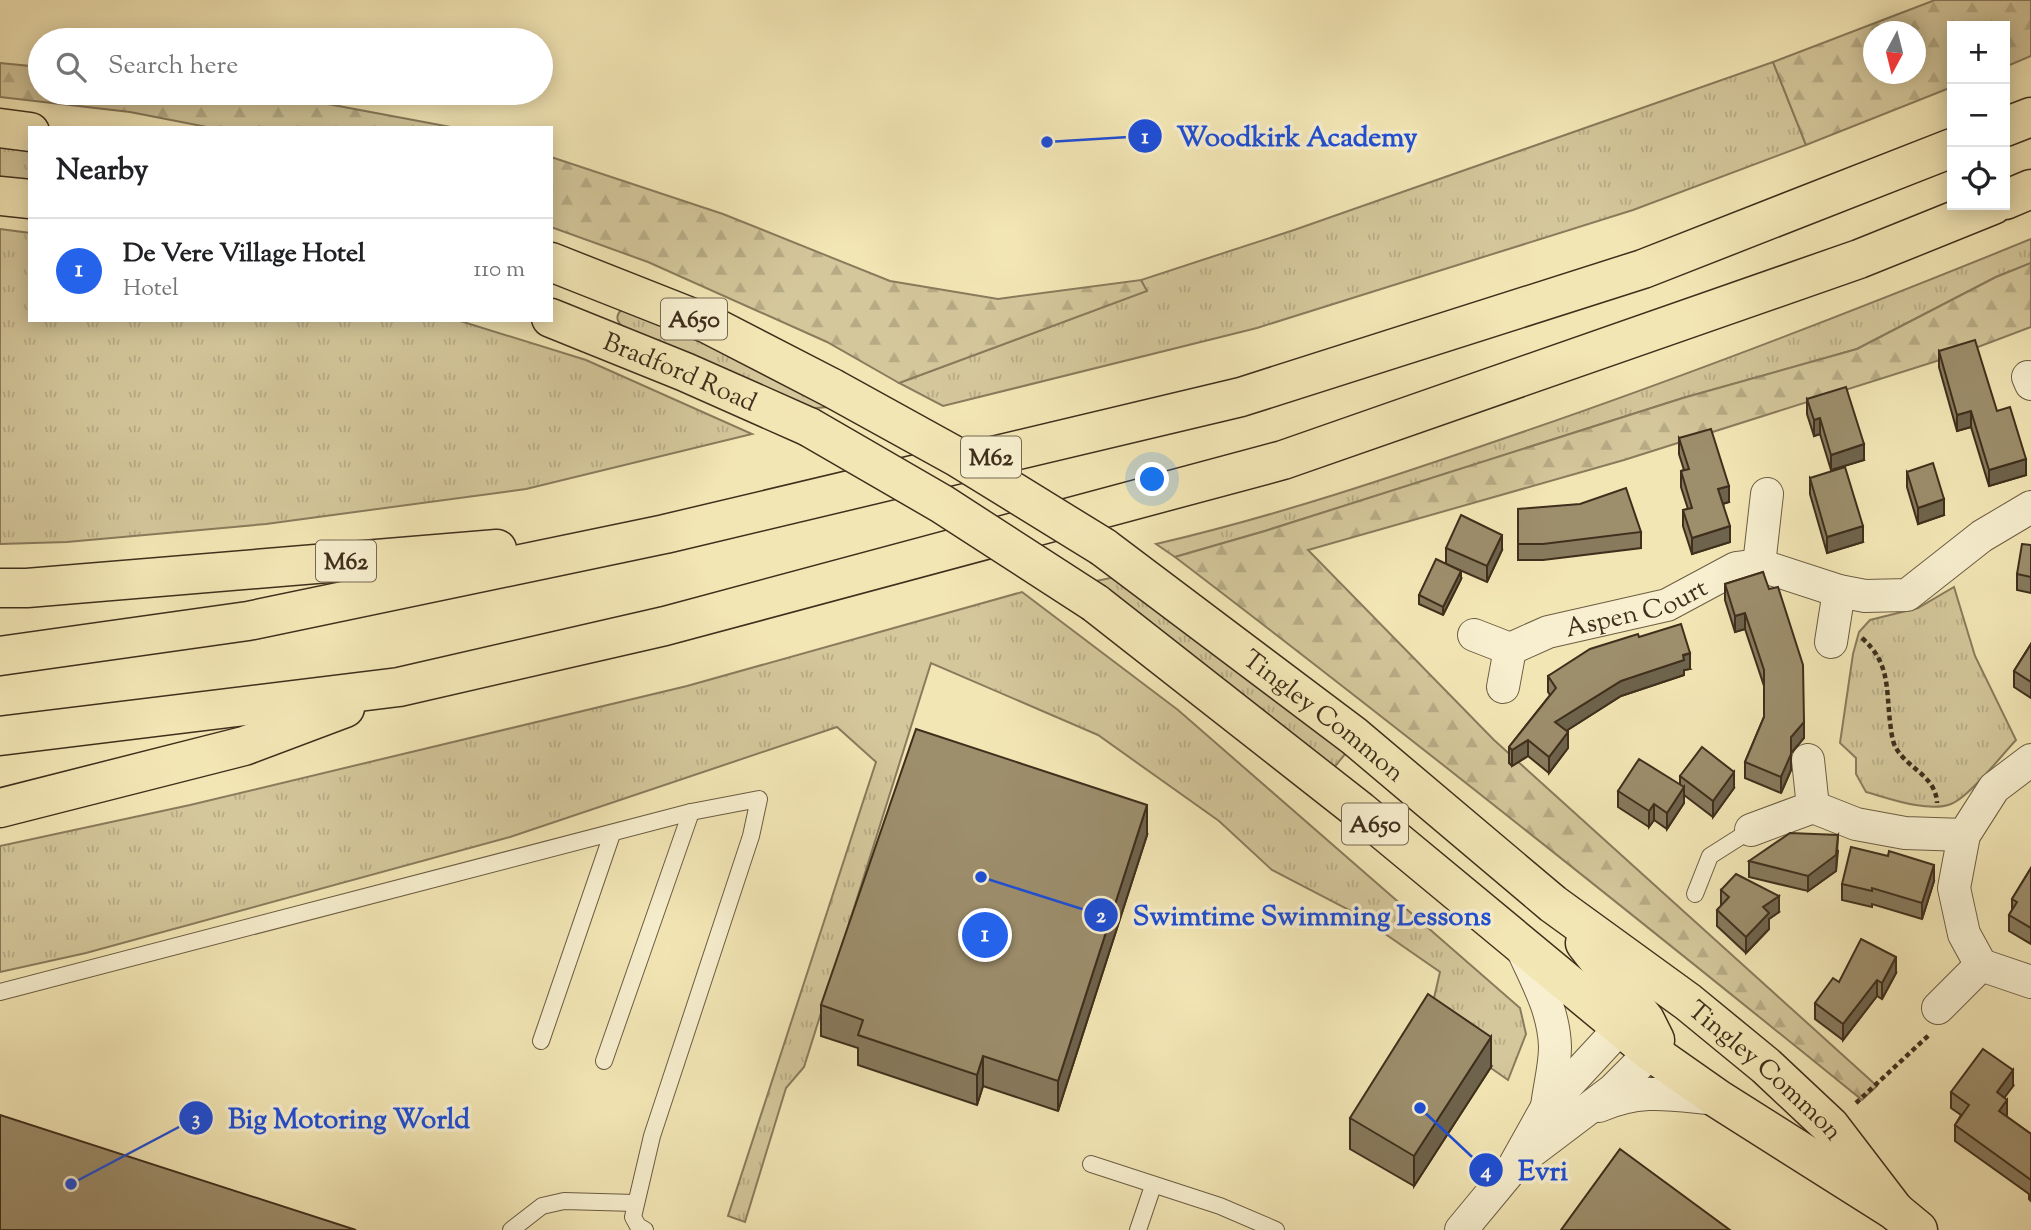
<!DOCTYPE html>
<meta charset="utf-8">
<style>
:root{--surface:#fff;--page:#f2f2f2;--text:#202124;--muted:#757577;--line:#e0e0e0;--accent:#2563eb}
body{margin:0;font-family:"Sorts Mill Goudy",serif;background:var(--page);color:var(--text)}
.controls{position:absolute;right:21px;top:21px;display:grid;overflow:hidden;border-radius:0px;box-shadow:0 4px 18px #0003}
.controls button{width:63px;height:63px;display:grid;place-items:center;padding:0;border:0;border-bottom:2px solid var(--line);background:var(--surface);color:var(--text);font:35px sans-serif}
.compass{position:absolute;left:1863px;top:21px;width:63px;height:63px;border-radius:50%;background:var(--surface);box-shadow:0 4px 18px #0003;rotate:187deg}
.you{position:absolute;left:1153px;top:480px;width:24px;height:24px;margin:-18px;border:5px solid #fff;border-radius:50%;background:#1a73e8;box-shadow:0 0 0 10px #1a73e833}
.badge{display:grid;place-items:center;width:46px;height:46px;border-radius:50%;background:var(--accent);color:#fff;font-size:23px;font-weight:700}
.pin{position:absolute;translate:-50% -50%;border:4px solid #fff;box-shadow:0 2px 7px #0006}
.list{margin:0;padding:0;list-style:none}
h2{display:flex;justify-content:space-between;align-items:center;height:91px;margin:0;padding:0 28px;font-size:30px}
h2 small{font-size:23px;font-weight:400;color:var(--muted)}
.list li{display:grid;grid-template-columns:46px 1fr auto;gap:21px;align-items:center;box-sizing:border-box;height:105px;padding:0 28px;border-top:2px solid var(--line)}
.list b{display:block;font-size:26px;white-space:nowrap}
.list p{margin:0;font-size:23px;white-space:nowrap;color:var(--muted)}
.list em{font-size:23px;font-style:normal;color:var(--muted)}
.icon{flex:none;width:38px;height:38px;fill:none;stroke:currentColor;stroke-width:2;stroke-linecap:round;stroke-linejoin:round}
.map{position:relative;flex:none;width:2031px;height:1230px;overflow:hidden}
.search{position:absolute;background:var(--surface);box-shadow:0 4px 18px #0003;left:28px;top:28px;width:525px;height:77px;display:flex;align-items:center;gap:18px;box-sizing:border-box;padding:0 24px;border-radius:38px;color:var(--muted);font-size:26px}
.panel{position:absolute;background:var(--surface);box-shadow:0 4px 18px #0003;left:28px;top:126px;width:525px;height:196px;border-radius:0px}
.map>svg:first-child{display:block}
.grass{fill:url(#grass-tufts);stroke:#8a7b5c;stroke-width:2}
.forest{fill:url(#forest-firs);stroke:#8a7b5c;stroke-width:2;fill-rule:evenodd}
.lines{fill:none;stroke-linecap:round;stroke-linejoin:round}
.service-casing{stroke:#6c5d42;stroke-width:18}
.minor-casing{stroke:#6c5d42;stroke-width:34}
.primary-casing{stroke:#3f2f1c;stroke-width:41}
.motorway-casing{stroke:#3f2f1c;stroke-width:41}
.path{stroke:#3f2f1c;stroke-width:4.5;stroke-dasharray:5 3.5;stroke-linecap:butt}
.service{stroke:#f7efcf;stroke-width:16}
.minor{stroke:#f7efcf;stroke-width:32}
.primary{stroke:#f3e6b5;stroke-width:38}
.motorway{stroke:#f3e6b5;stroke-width:38}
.primary-bridge-casing{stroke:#3f2f1c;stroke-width:41;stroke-linecap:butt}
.primary-bridge{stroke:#f3e6b5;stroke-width:38}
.wall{fill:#877a5d;stroke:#3f2f1c;stroke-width:2}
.shaded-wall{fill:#6e634c;stroke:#3f2f1c;stroke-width:2}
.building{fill:#9d8e6c;stroke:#3f2f1c;stroke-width:2}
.labels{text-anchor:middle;stroke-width:7;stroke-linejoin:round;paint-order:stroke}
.shield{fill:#f7efcf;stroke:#766952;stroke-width:2}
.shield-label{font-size:24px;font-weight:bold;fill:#3f2f1c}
.street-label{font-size:26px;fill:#3f2f1c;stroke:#f7efcf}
.leader{fill:none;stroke:#1d4ed8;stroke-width:2.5}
.callout-dot{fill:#1d4ed8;stroke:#f7efcf;stroke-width:2.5}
.mark-label{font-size:21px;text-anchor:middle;font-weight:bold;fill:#fff}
.callout-label{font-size:28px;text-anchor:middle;font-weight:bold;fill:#1d4ed8;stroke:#f7efcf;stroke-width:7;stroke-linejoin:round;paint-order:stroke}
</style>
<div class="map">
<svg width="2031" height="1230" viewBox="0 0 2031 1230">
<defs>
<pattern id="grass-tufts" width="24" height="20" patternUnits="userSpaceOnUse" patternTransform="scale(1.75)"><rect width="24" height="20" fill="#d4c79b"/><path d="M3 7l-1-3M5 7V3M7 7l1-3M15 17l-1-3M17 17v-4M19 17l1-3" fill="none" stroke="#b7ab85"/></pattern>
<pattern id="forest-firs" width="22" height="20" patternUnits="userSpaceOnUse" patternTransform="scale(1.75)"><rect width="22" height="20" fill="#d4c79b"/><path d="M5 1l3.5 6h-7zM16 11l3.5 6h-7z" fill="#b7ab85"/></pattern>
</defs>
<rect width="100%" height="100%" fill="#f3e6b5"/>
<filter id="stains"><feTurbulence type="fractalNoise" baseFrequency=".00286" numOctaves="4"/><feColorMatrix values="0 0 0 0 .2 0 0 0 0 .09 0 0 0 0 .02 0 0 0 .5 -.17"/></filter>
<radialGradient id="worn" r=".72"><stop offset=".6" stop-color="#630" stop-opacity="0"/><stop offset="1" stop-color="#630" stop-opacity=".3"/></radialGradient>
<g class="grass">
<path d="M 1773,62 L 1806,145 L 1633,210 L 1257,328 L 943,406 L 899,383 L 1146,291 L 1141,280 L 1294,230 Z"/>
<path d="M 0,144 L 30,148 L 30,181 L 0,178 Z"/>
<path d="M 0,229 L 30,233 L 30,320 L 457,320 L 586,360 L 752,434 L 526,489 L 266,524 L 67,542 L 0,544 Z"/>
<path d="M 2031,239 L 2031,263 L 1996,277 L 1857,349 L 1683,398 L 1265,531 L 1175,557 L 1156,544 C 1277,516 1395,476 1511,436 C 1687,376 1859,309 2031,239 Z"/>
<path d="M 630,308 L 839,406 L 805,409 L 622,326 C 616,320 616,316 621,310 Z"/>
<path d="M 1115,577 L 1346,753 L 1332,770 L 1091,582 Z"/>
<path d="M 1954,587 L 1975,656 L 2016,740 C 2001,756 1969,797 1951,804 C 1928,813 1888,798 1866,792 L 1856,774 L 1856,758 L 1840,743 L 1853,654 L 1859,632 L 1870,620 L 1918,608 Z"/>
<path d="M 1022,592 L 1178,710 L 1520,1008 L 1526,1034 L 1508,1080 L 1428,1024 L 1440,972 L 1355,913 L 1272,870 L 1219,821 L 1098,735 L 931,663 L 804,1067 L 786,1088 L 745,1222 L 728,1216 L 876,762 L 837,727 L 510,837 L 86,953 L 0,972 L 0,846 L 190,805 L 687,686 Z"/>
</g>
<g class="forest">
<path d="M 1935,0 L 2031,0 L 2031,56 L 2005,67 L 2005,26 L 1952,26 L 1952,87 L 1806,145 L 1773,62 ZM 1874,32 L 1916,32 L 1916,74 L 1874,74 Z"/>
<path d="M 0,63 L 40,67 L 40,93 L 269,93 L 456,128 L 212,128 L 130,112 L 0,97 Z"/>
<path d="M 551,157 L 723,214 L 890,281 L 998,299 L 1141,280 L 1147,291 L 899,383 L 827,342 L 648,262 L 551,227 Z"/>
<path d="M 2031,263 L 2031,327 L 1962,353 L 1624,460 L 1308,550 L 1494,740 L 1877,1086 L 1862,1100 C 1635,916 1407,734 1175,557 L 1265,531 L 1683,398 L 1857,349 L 1996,277 Z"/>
</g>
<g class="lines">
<g class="service-casing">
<g id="service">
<path d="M 1695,894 L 1710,856 L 1751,830"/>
<path d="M 0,992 L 691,812 L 759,799 L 751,836 L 652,1136 L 633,1217 L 638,1226 L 645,1230"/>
<path d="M 541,1041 L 612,834"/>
<path d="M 604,1061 L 691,812"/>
<path d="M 1091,1164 L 1220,1206 L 1276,1230"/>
<path d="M 511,1230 L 542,1206 L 564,1201 L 635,1203"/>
<path d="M 1138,1230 L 1153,1186"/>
</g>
</g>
<g class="minor-casing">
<g id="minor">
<path d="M 2028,377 L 2031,384"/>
<path d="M 1759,565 L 1767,494"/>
<path d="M 1474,635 L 1510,649 L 1503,687"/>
<path d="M 1831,642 L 1839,591"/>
<path id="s1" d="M 1510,649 L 1548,632 L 1667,605 L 1736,568 L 1759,565 L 1839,591 L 1865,596 L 1907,595 L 1982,536 L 2031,507"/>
<path d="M 2031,760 L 1994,788 L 1964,835 L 1954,888 L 1964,934 L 1981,965 L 2031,982"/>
<path d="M 1813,807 L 1856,824 L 1905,833 L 1964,835"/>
<path d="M 1751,830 L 1813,807 L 1808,760"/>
<path d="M 1520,944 C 1535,978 1554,1009 1555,1047 C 1555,1067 1549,1088 1547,1107"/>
<path d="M 1938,1008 L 1981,965"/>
<path d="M 1599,1106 C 1643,1087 1672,1095 1718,1099"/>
<path d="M 1523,1158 L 1613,1090 L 1651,1052"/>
<path d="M 1461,1230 L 1514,1166 L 1547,1107 L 1621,1027"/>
</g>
</g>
<g class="primary-casing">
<g id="primary">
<path d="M 0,128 L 30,132"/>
<path d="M 0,196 L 30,199"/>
<path d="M 551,262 L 708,324 L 832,388"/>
<path id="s2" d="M 551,318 L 685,372 L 809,427"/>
<path id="s3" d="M 1103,547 L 1354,736 L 1553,904 L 1688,1002 L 1766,1066 L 1830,1126 L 1895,1211"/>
<path d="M 1095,603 L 1360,811 L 1651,1052 L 1718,1099 L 1895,1211 L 1918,1230"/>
<path d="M 1585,943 L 1645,1020 L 1655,1040 L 1654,1045"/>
</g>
</g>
<g class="motorway-casing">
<g id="motorway">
<path d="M 2005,127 L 2031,117"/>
<path d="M 2005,200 L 2031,189"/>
<path d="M 0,588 L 27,588 L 497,549"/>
<path d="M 0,656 L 248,621 L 665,534 L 1241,397 L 1643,269 L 1952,148"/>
<path d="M 0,736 L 399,687 L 665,626 L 1283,460 L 1859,259 L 1993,205"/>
<path d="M 0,808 L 244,746 L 345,708"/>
</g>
</g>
<g class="path">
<path d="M 1862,638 C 1890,663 1886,687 1890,722 C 1891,729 1892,742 1896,748 C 1908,769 1936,776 1937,803"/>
<path d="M 1856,1103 L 1929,1035"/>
</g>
<use href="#service" class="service"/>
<use href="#minor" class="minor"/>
<use href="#primary" class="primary"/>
<use href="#motorway" class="motorway"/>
<g class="primary-bridge-casing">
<g id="primary-bridge">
<path d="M 832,388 L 957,457 L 1103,547"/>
<path d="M 809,427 L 942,504 L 1095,603"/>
</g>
</g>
<use href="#primary-bridge" class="primary-bridge"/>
</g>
<g class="wall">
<path d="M 1939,351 L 1997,411 L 2026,475 L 1989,486 L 1971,427 L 1957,431 L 1939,367 Z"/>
<path d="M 1807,399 L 1864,460 L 1831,470 L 1820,434 L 1814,436 L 1807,414 Z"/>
<path d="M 1679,438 L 1729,502 L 1723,504 L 1730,542 L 1692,554 L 1683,526 L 1683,510 L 1688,509 L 1681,487 L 1681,471 L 1684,470 L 1679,454 Z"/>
<path d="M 1907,472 L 1944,515 L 1918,524 L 1907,487 Z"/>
<path d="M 1810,478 L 1863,542 L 1827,553 L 1810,494 Z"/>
<path d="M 1518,509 L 1641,532 L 1641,548 L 1543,560 L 1518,560 Z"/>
<path d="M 2031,545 L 2031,593 L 2017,590 L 2017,574 Z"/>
<path d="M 1446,548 L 1502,550 L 1487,582 L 1446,564 Z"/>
<path d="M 1763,572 L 1804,738 L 1791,753 L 1791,770 L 1781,793 L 1745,778 L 1745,762 L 1764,717 L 1764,686 L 1745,629 L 1735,632 L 1725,600 L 1725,584 Z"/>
<path d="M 1461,579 L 1443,615 L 1419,604 L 1419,595 Z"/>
<path d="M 1639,637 L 1690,669 L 1684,670 L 1684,675 L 1621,696 L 1566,731 L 1568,748 L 1549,773 L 1528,756 L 1512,766 L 1509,763 L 1509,747 L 1550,695 L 1548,692 L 1548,676 Z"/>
<path d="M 2031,644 L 2031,698 L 2014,687 L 2014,671 Z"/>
<path d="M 1680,776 L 1734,788 L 1713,817 L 1684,795 L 1684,803 L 1667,829 L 1654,820 L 1649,827 L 1618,807 L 1618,791 L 1680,785 Z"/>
<path d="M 1147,835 L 1058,1111 L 983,1086 L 977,1105 L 858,1065 L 858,1048 L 821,1036 L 821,1005 Z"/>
<path d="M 1838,851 L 1836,871 L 1808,891 L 1749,877 L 1749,861 Z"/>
<path d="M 2031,868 L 2031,944 L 2009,931 L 2009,915 L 2012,910 L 2012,899 Z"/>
<path d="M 1934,881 L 1922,919 L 1872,904 L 1872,907 L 1842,900 L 1842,884 Z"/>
<path d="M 1721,890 L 1779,912 L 1769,919 L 1769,929 L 1746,953 L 1717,926 L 1717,910 L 1721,906 Z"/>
<path d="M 1896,973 L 1882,999 L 1877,996 L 1843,1040 L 1815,1019 L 1815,1003 L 1839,982 Z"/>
<path d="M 1491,1067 L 1414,1186 L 1350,1149 L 1350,1118 Z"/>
<path d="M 2013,1086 L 2004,1097 L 2006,1116 L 2031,1134 L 2031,1201 L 2029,1199 L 2029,1194 L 1955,1141 L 1955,1125 L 1961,1115 L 1951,1108 L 1951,1092 Z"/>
</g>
<g class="shaded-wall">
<path d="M 1971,411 L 1971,427 L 1957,431 L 1957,415 Z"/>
<path d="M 1820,418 L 1820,434 L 1814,436 L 1814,420 Z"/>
<path d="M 1864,444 L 1864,460 L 1831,470 L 1831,455 Z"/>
<path d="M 2026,459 L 2026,475 L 1989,486 L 1989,470 Z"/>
<path d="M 1729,486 L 1729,502 L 1718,505 L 1718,489 Z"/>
<path d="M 1944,499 L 1944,515 L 1918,524 L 1918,508 Z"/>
<path d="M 1730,526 L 1730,542 L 1692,554 L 1692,538 Z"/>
<path d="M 1863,526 L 1863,542 L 1827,553 L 1827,537 Z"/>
<path d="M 1502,535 L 1502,550 L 1487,582 L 1487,566 Z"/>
<path d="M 1461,571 L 1461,579 L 1443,615 L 1443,607 Z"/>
<path d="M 1745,613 L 1745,629 L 1735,632 L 1735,616 Z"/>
<path d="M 1690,653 L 1690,669 L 1684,670 L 1684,675 L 1621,696 L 1555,738 L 1555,722 L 1621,681 Z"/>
<path d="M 1804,722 L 1804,738 L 1791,753 L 1791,770 L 1781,793 L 1781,777 L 1791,737 Z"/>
<path d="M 1568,732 L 1568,748 L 1549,773 L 1549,757 Z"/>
<path d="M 1528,740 L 1528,756 L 1512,766 L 1512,750 Z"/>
<path d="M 1734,772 L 1734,788 L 1713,817 L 1713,801 Z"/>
<path d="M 1684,787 L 1684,803 L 1667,829 L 1667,813 Z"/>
<path d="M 1654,804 L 1654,820 L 1649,827 L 1649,811 Z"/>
<path d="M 1147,805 L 1147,835 L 1058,1111 L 1058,1081 Z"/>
<path d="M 1838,835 L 1836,871 L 1808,891 L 1808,876 Z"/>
<path d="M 1934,865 L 1934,881 L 1922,919 L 1922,903 Z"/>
<path d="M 1779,896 L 1779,912 L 1769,919 L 1769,929 L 1746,953 L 1746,937 L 1763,907 Z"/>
<path d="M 1896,957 L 1896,973 L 1882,999 L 1882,983 Z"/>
<path d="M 1877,980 L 1877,996 L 1843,1040 L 1843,1024 Z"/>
<path d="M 1491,1037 L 1491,1067 L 1414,1186 L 1414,1156 Z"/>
<path d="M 983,1056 L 983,1086 L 977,1105 L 977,1075 Z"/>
<path d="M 2013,1070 L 2013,1086 L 1997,1108 L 1997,1092 Z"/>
<path d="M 2007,1100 L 2007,1115 L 1999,1127 L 1999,1111 Z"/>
</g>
<g class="building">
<path d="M 1975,340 L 1997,411 L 2010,407 L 2026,459 L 1989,470 L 1971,411 L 1957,415 L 1939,351 Z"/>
<path d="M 1846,387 L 1864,444 L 1831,455 L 1820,418 L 1814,420 L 1807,399 Z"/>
<path d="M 1711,429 L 1729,486 L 1718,489 L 1730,526 L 1692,538 L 1683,510 L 1692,508 L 1681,471 L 1689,469 L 1679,438 Z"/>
<path d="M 1933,463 L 1944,499 L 1918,508 L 1907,472 Z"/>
<path d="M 1845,467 L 1863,526 L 1827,537 L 1810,478 Z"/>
<path d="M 1626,488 L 1641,532 L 1543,544 L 1518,544 L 1518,509 L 1580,504 Z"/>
<path d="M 1461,515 L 1502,535 L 1487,566 L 1446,548 Z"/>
<path d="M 2022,544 L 2031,545 L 2031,577 L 2017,574 Z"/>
<path d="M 1436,559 L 1461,571 L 1443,607 L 1419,595 Z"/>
<path d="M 1763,572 L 1769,589 L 1778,587 L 1803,665 L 1804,722 L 1791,737 L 1791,754 L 1781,777 L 1745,762 L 1764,717 L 1764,670 L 1745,613 L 1735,616 L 1725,584 Z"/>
<path d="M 1681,624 L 1690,653 L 1683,655 L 1684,660 L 1621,681 L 1555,722 L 1568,732 L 1549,757 L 1528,740 L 1512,750 L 1509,747 L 1556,688 L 1548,676 L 1590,649 L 1638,634 L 1639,637 Z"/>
<path d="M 2031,644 L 2031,682 L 2014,671 Z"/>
<path d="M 916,729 L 1147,805 L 1058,1081 L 983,1056 L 977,1075 L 858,1035 L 863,1020 L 821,1005 Z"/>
<path d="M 1702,747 L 1734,772 L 1713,801 L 1680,776 Z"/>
<path d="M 1639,759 L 1684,787 L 1667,813 L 1654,804 L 1649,811 L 1618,791 Z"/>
<path d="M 1790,833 L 1838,835 L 1836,855 L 1808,876 L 1749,861 Z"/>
<path d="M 1851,847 L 1888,856 L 1889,851 L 1934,865 L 1922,903 L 1872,888 L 1872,891 L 1842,884 Z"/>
<path d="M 2031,868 L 2031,928 L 2009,915 L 2017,902 L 2012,899 Z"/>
<path d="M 1736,874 L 1779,896 L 1763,907 L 1769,913 L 1746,937 L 1717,910 L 1729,897 L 1721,890 Z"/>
<path d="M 1861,939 L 1896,957 L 1882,983 L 1877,980 L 1843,1024 L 1815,1003 L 1833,978 L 1839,982 Z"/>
<path d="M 1428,994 L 1491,1037 L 1414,1156 L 1350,1118 Z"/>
<path d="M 1983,1049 L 2013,1070 L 1997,1092 L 2007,1100 L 1999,1111 L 2031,1134 L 2031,1180 L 1955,1125 L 1969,1105 L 1951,1092 Z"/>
<path d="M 0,1115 L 356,1230 L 0,1230 Z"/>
<path d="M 1620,1149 L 1730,1230 L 1561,1230 Z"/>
</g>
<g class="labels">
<g class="shield">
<rect x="661" y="298.5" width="66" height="41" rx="5"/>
<rect x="961" y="436.5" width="60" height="41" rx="5"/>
<rect x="316" y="540.5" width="60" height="41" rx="5"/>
<rect x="1342" y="803.5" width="66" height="41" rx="5"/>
</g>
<g class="shield-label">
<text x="694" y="327">A650</text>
<text x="991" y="465">M62</text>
<text x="346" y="569">M62</text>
<text x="1375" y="832">A650</text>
</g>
<g class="street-label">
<text dy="9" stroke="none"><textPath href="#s2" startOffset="140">Bradford Road</textPath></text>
<text dy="9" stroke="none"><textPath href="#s1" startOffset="133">Aspen Court</textPath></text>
<text dy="9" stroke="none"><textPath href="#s3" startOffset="278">Tingley Common</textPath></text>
<text dy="9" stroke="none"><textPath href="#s3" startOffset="845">Tingley Common</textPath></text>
</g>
</g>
<path class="leader" d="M1047 142L1145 136M981 877L1101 915M71 1184L196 1118M1420 1108L1486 1170"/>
<g class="callout-dot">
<circle cx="1047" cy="142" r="7"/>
<circle cx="981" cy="877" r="7"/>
<circle cx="71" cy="1184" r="7"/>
<circle cx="1420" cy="1108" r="7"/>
<circle cx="1145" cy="136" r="18"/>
<circle cx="1101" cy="915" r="18"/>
<circle cx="196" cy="1118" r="18"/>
<circle cx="1486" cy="1170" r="18"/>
</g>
<g class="mark-label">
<text x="1145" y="143">1</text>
<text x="1101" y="922">2</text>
<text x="196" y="1125">3</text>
<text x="1486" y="1177">4</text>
</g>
<g class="callout-label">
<text x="1297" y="146">Woodkirk Academy</text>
<text x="1312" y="925">Swimtime Swimming Lessons</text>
<text x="349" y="1128">Big Motoring World</text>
<text x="1543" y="1180">Evri</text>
</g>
<rect width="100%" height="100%" filter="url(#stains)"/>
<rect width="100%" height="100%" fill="url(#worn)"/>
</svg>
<div class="controls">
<button>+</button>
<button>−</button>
<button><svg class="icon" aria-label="locate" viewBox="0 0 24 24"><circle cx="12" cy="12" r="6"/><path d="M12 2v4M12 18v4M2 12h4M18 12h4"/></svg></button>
</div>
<svg class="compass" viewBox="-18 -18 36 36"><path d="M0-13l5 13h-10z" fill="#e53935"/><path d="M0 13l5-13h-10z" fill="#757577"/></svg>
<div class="you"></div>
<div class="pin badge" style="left:985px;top:935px">1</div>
<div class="search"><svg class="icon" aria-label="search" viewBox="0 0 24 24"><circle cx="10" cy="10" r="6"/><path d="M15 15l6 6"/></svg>Search here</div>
<section class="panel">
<h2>Nearby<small></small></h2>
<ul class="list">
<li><span class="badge">1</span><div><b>De Vere Village Hotel</b><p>Hotel</p></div><em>110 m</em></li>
</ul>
</section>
</div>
